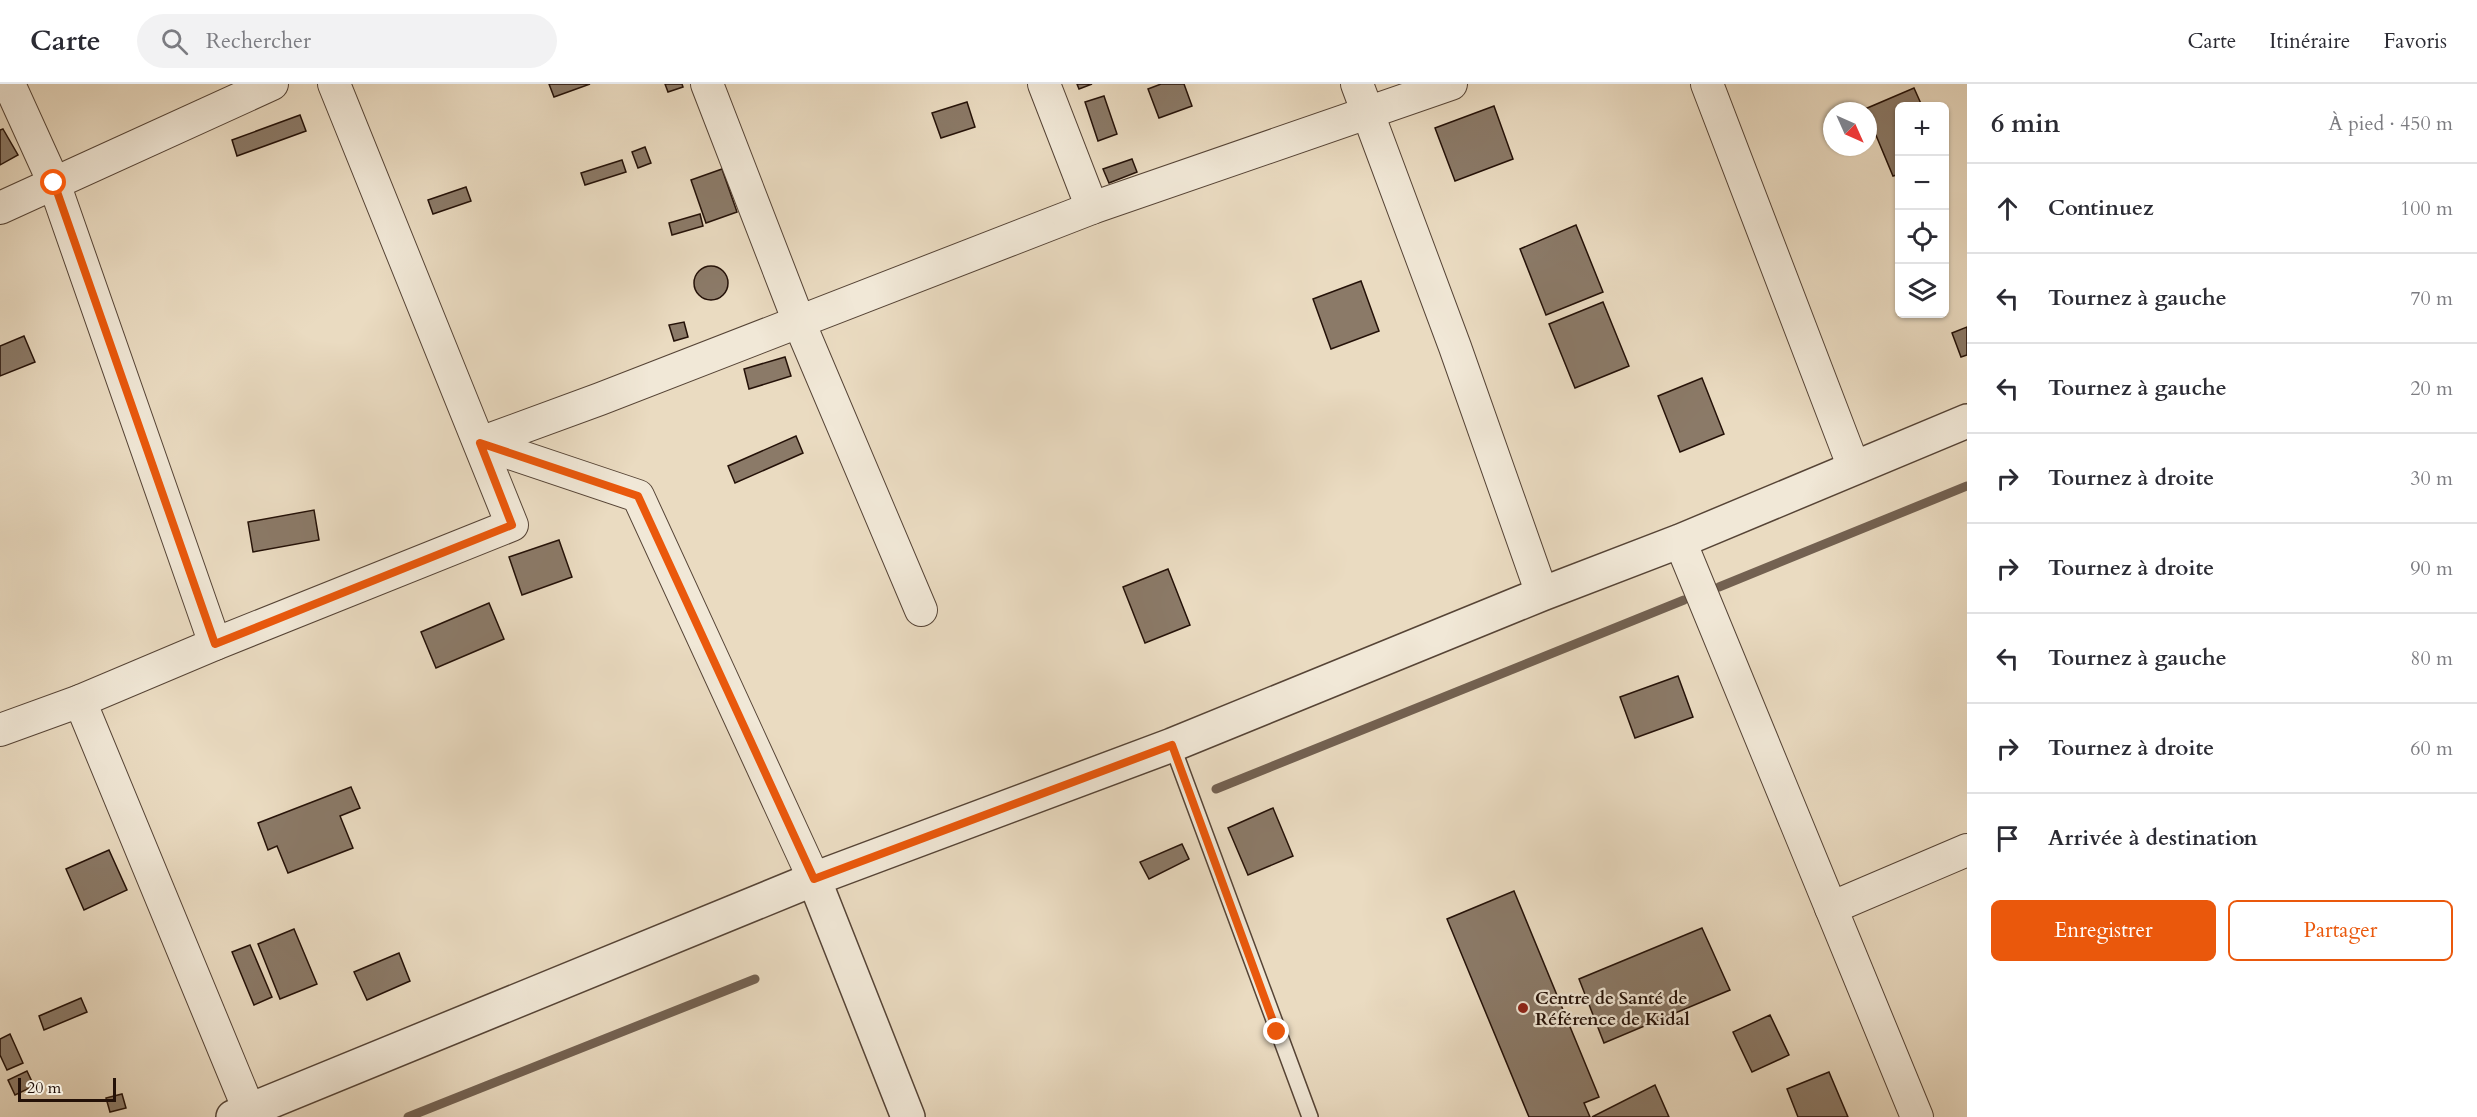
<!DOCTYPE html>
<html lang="fr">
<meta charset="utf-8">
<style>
:root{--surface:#fff;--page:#f2f2f3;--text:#2b2b33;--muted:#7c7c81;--line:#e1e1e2;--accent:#ea580c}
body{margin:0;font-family:Cardo,serif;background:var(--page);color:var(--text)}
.controls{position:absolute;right:18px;top:18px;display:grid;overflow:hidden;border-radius:9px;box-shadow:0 2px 4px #0004}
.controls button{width:54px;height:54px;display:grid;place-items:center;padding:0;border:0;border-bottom:2px solid var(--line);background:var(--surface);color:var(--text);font:30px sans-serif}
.compass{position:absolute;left:1823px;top:18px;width:54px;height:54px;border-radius:50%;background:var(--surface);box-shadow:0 2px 4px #0004;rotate:135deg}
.scale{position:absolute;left:18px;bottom:15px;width:98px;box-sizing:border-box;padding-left:6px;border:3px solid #241108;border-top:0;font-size:16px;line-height:21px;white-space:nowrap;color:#241108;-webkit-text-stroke:4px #f1e8d7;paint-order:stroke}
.stop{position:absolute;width:18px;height:18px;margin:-14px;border:4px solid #ea580c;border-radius:50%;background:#fff}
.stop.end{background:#ea580c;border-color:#fff;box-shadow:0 2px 6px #0008}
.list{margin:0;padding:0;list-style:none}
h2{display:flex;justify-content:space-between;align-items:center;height:78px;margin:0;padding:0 24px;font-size:26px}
h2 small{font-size:20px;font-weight:400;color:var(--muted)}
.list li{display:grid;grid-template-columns:39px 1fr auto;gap:18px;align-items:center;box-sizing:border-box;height:90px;padding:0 24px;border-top:2px solid var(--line)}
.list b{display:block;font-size:22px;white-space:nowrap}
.list em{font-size:20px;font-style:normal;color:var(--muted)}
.actions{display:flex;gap:12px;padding:18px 24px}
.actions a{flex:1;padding:14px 0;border:2px solid var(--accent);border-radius:9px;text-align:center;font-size:21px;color:var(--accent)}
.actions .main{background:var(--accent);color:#fff}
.icon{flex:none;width:33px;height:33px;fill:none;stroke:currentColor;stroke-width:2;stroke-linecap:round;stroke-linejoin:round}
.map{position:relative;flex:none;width:1967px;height:1033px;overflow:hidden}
header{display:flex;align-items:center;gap:36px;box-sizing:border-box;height:84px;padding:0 30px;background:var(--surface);border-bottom:2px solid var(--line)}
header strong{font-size:28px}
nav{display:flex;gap:33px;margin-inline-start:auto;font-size:21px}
.search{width:420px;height:54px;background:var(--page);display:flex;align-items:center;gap:15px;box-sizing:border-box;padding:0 21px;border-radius:33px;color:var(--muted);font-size:22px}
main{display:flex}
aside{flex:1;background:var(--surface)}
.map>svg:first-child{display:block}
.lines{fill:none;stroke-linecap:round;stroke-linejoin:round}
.stream{stroke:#736151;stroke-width:9}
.building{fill:#8b7a68;stroke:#241108;stroke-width:1.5}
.service-casing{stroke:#564436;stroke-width:18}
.minor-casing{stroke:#564436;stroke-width:34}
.tertiary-casing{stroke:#564436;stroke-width:36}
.service{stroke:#f1e8d7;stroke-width:15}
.minor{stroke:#f1e8d7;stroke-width:32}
.tertiary{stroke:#f1e8d7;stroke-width:33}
.route{stroke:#ea580c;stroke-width:8}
.poi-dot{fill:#8f2418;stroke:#f1e8d7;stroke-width:2}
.labels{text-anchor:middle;stroke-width:4.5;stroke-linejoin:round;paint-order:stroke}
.poi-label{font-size:18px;font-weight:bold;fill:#241108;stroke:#f1e8d7;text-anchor:start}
</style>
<header>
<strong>Carte</strong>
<div class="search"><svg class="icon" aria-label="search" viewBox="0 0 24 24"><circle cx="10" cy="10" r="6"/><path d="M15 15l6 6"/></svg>Rechercher</div>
<nav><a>Carte</a><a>Itinéraire</a><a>Favoris</a></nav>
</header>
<main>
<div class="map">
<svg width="1967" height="1033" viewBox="0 0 1967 1033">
<rect width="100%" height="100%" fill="#eadbc1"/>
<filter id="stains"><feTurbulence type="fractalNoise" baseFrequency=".00333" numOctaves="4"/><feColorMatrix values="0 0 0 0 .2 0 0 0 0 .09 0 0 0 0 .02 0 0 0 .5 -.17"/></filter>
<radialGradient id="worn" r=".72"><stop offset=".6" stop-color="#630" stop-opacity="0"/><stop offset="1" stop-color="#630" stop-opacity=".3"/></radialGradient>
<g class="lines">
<g class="stream">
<path d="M 1719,503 L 1967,402"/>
<path d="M 1216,705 L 1684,516"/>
<path d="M 408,1033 L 755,895"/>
</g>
</g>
<g class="building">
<path d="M 549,0 L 590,0 L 554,13 Z"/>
<path d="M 665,0 L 682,0 L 683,3 L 668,8 Z"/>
<path d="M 1077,0 L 1092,0 L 1079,5 Z"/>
<path d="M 1161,0 L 1184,0 L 1192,22 L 1159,34 L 1148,5 Z"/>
<path d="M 1914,4 L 1922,22 L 1900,22 L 1900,90 L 1893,92 L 1865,25 Z"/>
<path d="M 1104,12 L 1117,50 L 1098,57 L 1085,18 Z"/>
<path d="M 967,18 L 975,43 L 941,54 L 932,29 Z"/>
<path d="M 1494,22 L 1513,75 L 1455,97 L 1435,44 Z"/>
<path d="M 300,31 L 306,47 L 237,72 L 232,56 Z"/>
<path d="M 3,45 L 18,71 L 0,81 L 0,46 Z"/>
<path d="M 645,63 L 651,79 L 638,84 L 632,68 Z"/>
<path d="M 1132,75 L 1137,88 L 1109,99 L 1103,85 Z"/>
<path d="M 622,76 L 626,88 L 585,101 L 581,89 Z"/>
<path d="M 722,85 L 737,128 L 706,139 L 691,96 Z"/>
<path d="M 466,103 L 471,117 L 433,130 L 428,116 Z"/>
<path d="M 700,130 L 703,142 L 672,151 L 669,139 Z"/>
<path d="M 1576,141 L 1603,208 L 1546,231 L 1520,165 Z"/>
<circle cx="711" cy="199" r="17"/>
<path d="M 1361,197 L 1379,247 L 1331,265 L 1313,215 Z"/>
<path d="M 1603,218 L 1629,282 L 1575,304 L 1549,240 Z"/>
<path d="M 684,238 L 688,253 L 674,257 L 669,241 Z"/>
<path d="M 1967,243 L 1967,271 L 1961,273 L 1952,249 Z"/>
<path d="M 24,252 L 35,278 L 0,292 L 0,262 Z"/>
<path d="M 785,273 L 791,292 L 749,305 L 744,285 Z"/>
<path d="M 1702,294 L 1724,350 L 1680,368 L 1658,312 Z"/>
<path d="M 796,352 L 803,369 L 735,399 L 728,382 Z"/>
<path d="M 314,426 L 319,456 L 253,468 L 248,438 Z"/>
<path d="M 559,456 L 572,493 L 522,511 L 509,473 Z"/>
<path d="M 1168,485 L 1190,541 L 1145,559 L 1123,503 Z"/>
<path d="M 489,519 L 504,555 L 436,584 L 421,548 Z"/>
<path d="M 1678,592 L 1693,633 L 1635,654 L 1620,613 Z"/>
<path d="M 351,703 L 360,724 L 340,732 L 353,764 L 288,789 L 277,762 L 268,766 L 258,739 Z"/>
<path d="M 1273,724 L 1293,772 L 1248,791 L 1228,744 Z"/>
<path d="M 1182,760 L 1189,775 L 1149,795 L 1140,778 Z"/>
<path d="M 109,766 L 127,806 L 84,826 L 66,785 Z"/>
<path d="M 1514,807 L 1599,1013 L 1584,1019 L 1590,1033 L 1529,1033 L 1447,835 Z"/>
<path d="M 1702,844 L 1730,906 L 1604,959 L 1579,895 Z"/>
<path d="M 294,845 L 317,900 L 280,915 L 258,860 Z"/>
<path d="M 250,861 L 272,913 L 254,921 L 232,868 Z"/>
<path d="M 399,869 L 410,897 L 367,916 L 354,888 Z"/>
<path d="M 81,914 L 87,928 L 44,946 L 39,932 Z"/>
<path d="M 1770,931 L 1789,971 L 1752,988 L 1733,948 Z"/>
<path d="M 10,950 L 23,979 L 7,986 L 0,971 L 0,955 Z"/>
<path d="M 27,987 L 34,1002 L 15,1011 L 8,996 Z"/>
<path d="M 1829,988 L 1848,1033 L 1798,1033 L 1787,1005 Z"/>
<path d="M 1655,1001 L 1669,1033 L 1592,1033 Z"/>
<path d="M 122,1010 L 126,1024 L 110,1028 L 106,1014 Z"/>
</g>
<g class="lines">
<g class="service-casing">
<path id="service" d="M 1172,661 L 1310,1033"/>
</g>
<g class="minor-casing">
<g id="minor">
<path d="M 9,0 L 54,99 L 215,560"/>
<path d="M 707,0 L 799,238 L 921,526"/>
<path d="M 1044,0 L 1092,124"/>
<path d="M 1357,0 L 1455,263 L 1542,510"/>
<path d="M 1707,0 L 1854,384"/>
<path d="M 0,124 L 272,0"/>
<path d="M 480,359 L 600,315 L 1092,124 L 1451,0"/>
<path d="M 480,359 L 638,412 L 814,795"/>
<path d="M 1680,457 L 1917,1033"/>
<path d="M 80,617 L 249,1026"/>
<path d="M 0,646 L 80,617 L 215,560 L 512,441 L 334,0"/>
<path d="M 1831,824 L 1967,766"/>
</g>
</g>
<g class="tertiary-casing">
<g id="tertiary">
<path d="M 814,795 L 908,1033"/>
<path d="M 233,1033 L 814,795 L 1172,661 L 1542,510 L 1680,457 L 1967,337"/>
</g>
</g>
<use href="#service" class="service"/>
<use href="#minor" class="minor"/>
<use href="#tertiary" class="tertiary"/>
</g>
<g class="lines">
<path class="route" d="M 54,99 L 215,560 L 512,441 L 480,359 L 638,412 L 814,795 L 1172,661 L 1277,948"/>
</g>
<circle class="poi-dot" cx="1523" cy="924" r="6"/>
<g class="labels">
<g class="poi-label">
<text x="1535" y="920">Centre de Santé de<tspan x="1535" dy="21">Référence de Kidal</tspan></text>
</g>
</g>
<rect width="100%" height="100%" filter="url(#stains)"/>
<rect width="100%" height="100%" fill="url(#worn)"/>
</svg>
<div class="controls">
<button>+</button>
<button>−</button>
<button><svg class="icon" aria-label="locate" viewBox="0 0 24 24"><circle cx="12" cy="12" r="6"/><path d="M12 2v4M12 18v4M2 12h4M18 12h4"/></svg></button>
<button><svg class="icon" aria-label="layers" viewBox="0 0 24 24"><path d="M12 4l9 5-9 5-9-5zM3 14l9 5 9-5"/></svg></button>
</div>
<svg class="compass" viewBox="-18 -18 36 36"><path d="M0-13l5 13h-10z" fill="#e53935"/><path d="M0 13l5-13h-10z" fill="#7c7c81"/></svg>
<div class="scale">20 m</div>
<div class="stop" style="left:54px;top:99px"></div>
<div class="stop end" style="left:1277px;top:948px"></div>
</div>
<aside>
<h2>6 min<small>À pied · 450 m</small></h2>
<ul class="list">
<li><svg class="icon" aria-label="ahead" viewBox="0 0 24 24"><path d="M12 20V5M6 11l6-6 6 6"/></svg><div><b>Continuez</b></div><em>100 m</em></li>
<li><svg class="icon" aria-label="left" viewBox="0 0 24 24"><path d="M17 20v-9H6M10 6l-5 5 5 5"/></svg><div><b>Tournez à gauche</b></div><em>70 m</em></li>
<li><svg class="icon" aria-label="left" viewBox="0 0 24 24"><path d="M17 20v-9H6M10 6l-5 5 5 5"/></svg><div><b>Tournez à gauche</b></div><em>20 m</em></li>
<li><svg class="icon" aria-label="right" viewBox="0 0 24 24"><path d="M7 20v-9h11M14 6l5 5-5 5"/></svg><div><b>Tournez à droite</b></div><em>30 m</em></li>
<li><svg class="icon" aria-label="right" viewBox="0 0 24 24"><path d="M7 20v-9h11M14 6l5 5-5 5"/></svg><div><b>Tournez à droite</b></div><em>90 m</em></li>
<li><svg class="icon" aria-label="left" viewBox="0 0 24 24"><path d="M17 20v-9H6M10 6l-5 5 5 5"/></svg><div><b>Tournez à gauche</b></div><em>80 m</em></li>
<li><svg class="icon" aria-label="right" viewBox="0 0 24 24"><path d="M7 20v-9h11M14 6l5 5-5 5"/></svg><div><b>Tournez à droite</b></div><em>60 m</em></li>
<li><svg class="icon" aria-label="arrive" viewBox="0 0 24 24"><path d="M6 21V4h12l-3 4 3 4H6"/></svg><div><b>Arrivée à destination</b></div></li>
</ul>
<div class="actions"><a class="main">Enregistrer</a><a>Partager</a></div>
</aside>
</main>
